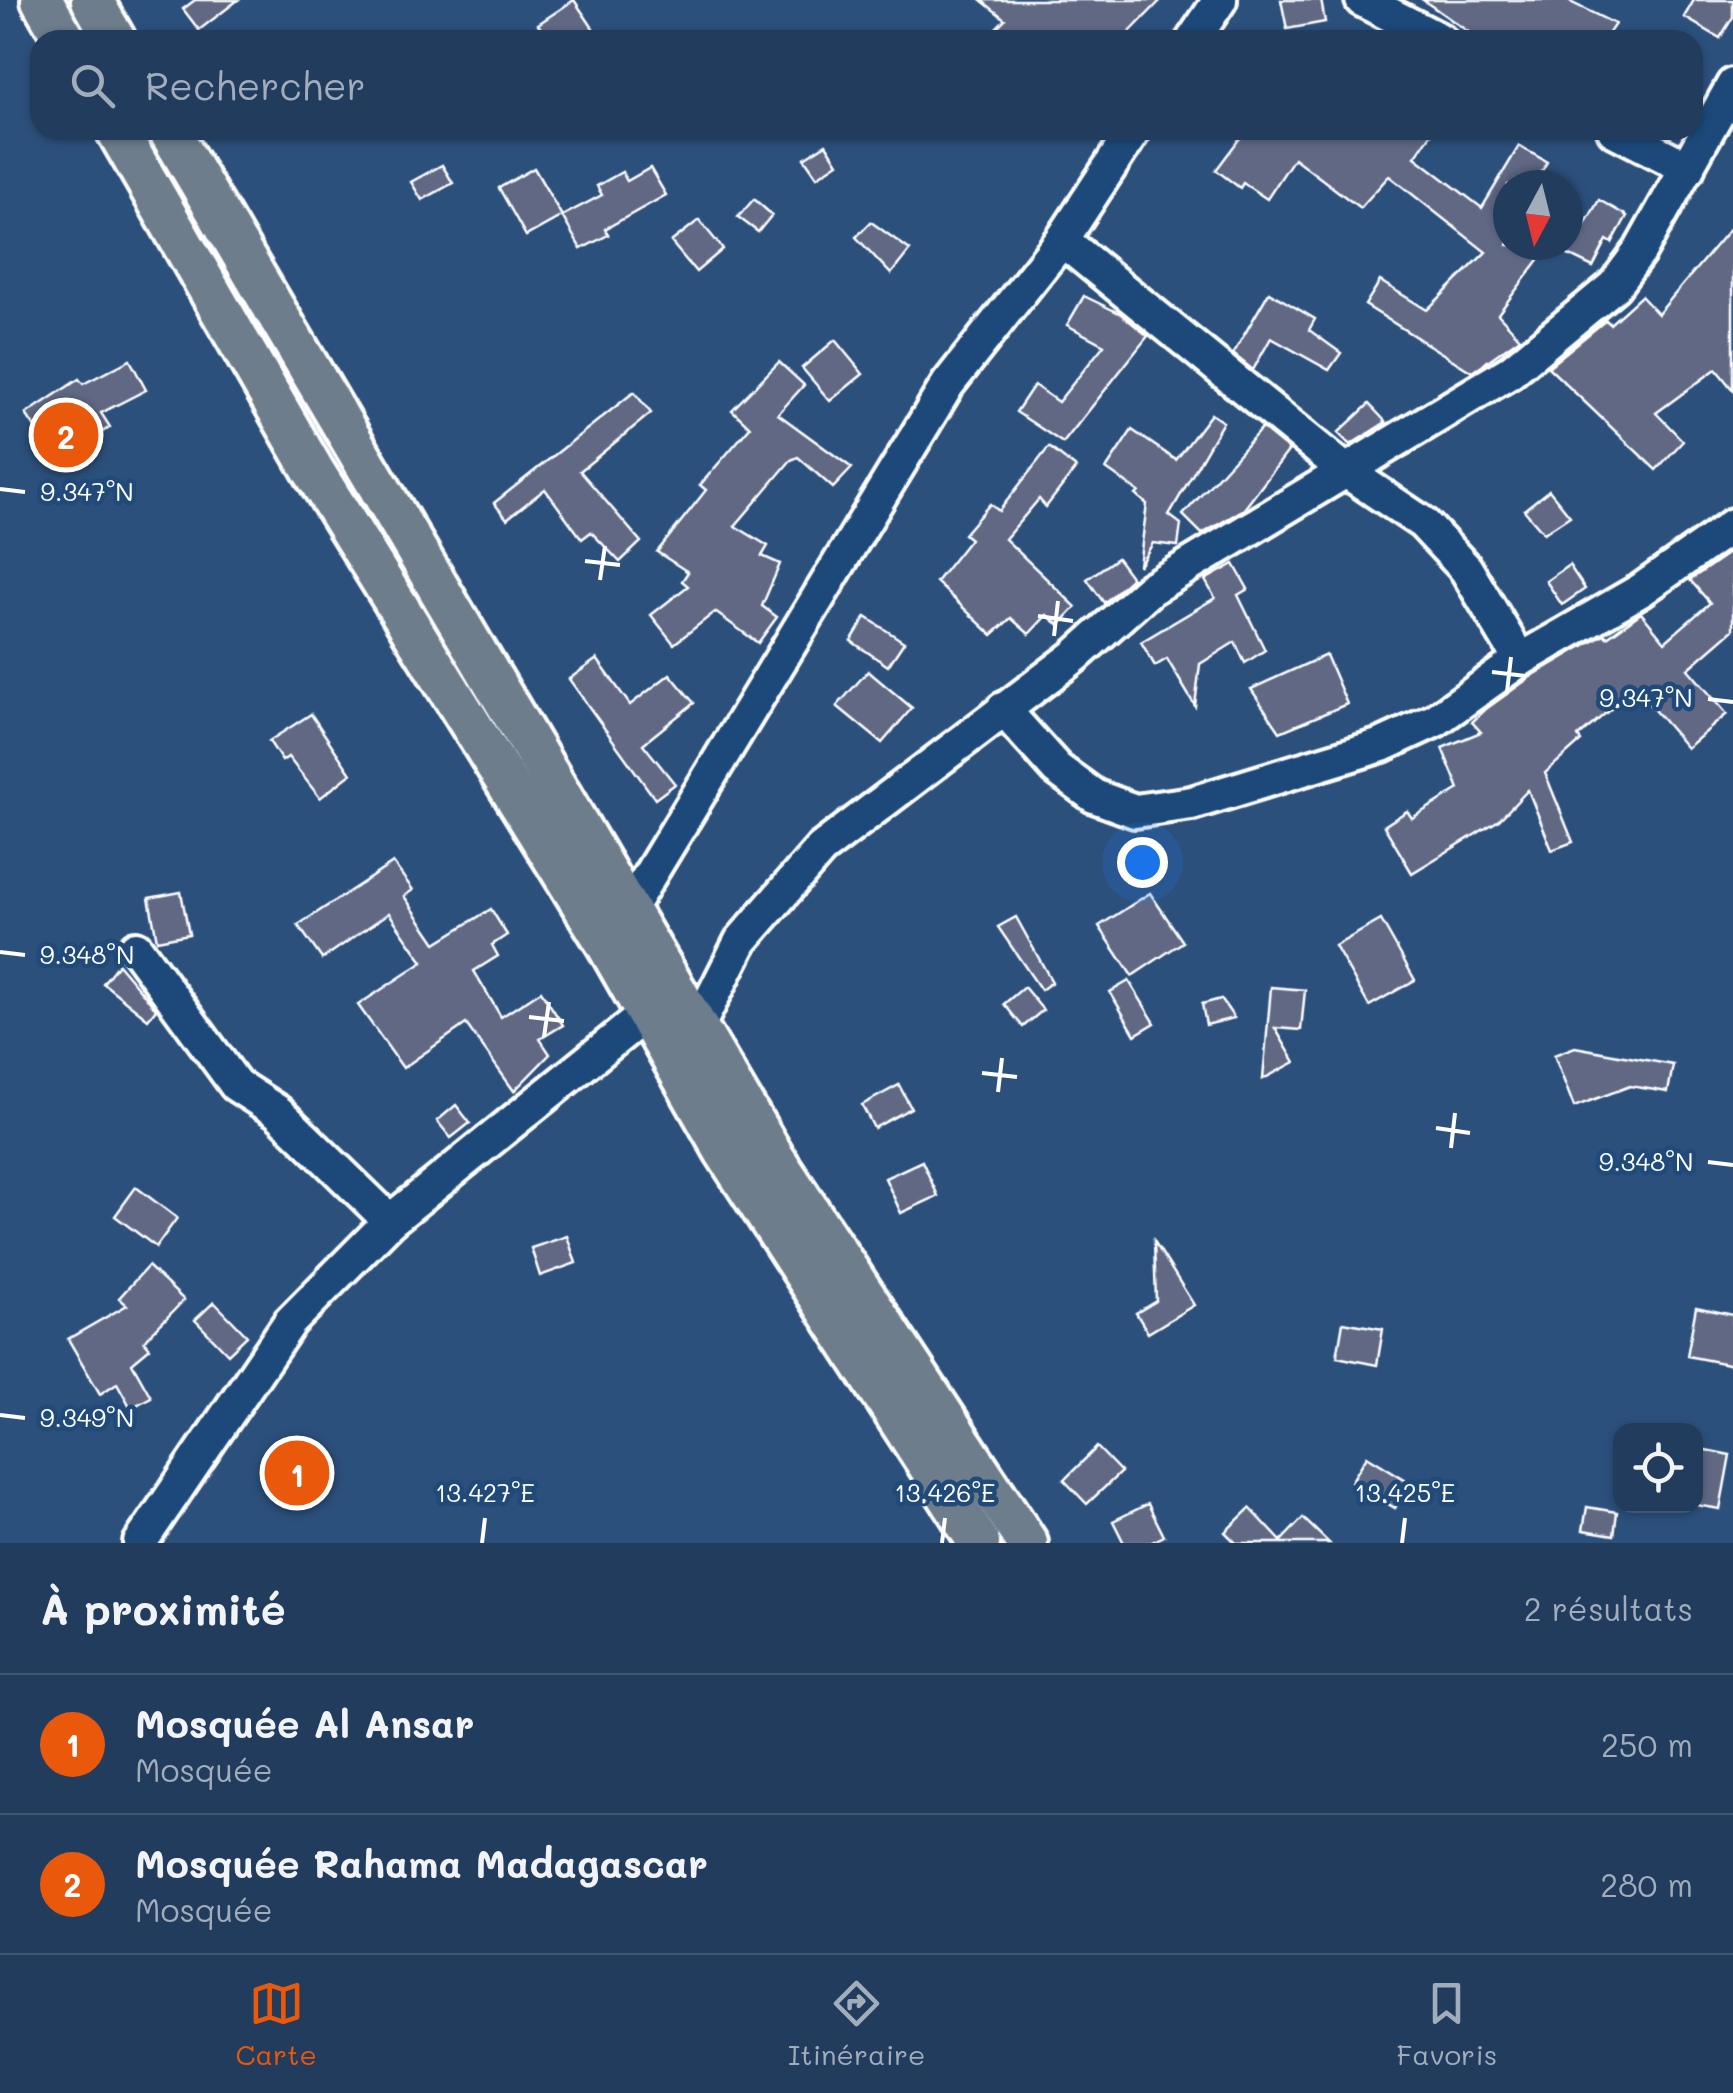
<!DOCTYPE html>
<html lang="fr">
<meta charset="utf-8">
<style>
:root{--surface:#213c5d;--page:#2d4766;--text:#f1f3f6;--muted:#a2adbc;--line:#3e5672;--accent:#ea580c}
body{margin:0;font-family:Mali,sans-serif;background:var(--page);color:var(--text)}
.controls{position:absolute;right:30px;bottom:30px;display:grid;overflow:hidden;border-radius:20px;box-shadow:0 2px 8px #0004}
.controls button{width:90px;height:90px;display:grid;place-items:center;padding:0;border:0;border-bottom:2px solid var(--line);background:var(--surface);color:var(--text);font:50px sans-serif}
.compass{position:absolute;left:1493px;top:170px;width:90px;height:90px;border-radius:50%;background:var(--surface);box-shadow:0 2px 8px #0004;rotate:187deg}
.you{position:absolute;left:1142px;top:862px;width:35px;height:35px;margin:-25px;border:8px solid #fff;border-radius:50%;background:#1a73e8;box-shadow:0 0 0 15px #1a73e833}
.badge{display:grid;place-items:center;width:65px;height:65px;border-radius:50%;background:var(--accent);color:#fff;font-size:32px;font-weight:700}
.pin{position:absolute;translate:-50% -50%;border:5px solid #fff;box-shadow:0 2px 10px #0006}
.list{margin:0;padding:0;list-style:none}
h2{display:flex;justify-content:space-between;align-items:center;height:130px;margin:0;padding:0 40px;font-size:42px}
h2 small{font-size:32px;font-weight:400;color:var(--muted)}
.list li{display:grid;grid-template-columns:65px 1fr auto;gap:30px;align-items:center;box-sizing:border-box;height:140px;padding:0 40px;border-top:2px solid var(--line)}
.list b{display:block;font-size:38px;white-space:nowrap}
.list p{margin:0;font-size:32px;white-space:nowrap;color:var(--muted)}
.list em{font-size:32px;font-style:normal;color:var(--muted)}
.icon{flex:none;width:55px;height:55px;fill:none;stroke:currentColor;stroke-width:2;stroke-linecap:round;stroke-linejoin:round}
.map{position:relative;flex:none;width:1733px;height:1543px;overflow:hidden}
.search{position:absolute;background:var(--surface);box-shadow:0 2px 8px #0004;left:30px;right:30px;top:30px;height:110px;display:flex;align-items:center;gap:25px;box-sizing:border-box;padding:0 35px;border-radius:30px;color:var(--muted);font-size:38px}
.sheet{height:410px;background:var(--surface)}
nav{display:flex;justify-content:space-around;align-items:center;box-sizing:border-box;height:140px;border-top:2px solid var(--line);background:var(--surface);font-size:28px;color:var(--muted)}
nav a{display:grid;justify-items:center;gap:5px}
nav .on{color:var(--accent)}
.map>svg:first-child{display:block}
.building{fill:#606884;stroke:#fff;stroke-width:2.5}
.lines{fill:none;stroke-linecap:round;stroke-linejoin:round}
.minor-casing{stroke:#fff;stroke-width:40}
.major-casing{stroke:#fff;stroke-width:48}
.minor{stroke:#1f4a7a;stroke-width:32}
.major{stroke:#6d7d8c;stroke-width:40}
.ticks{fill:none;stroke:#fff;stroke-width:4}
.ticks-label{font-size:25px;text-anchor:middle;fill:#fff;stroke:#1f4a7a;stroke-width:9;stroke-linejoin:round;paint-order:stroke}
</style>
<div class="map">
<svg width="1733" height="1543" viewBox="0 0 1733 1543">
<rect width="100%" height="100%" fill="#2c507c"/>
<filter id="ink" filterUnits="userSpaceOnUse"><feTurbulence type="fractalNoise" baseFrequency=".01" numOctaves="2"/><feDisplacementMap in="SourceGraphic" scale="20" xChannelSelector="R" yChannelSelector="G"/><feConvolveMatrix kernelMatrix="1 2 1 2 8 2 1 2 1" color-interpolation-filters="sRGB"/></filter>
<g filter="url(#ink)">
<g class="building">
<path d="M 195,0 L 238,0 L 199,30 L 183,9 Z"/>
<path d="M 574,0 L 601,40 L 549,40 L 538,24 Z"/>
<path d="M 981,0 L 1161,0 L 1122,40 L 984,40 L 1005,19 Z"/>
<path d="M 1281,0 L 1321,0 L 1325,22 L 1287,29 Z"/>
<path d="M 1423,0 L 1566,0 L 1615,24 L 1604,40 L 1480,40 Z"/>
<path d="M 1694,0 L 1733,0 L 1733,17 L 1720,38 L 1684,17 Z"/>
<path d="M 1246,130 L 1434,130 L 1415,157 L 1482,208 L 1519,146 L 1547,162 L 1534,185 L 1508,185 L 1508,245 L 1550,245 L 1498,314 L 1520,338 L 1472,372 L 1365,305 L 1380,281 L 1427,310 L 1486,252 L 1389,176 L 1360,208 L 1294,158 L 1267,199 L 1243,183 L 1240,188 L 1216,170 Z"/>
<path d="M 826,144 L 838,163 L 817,177 L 804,158 Z"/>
<path d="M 442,165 L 453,183 L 422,200 L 411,182 Z"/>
<path d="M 534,168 L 562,216 L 526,236 L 499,188 Z"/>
<path d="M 650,168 L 666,195 L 605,229 L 608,235 L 581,249 L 562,216 L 602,195 L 597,186 L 622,172 L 627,181 Z"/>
<path d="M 754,199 L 772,215 L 758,232 L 738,217 Z"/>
<path d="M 1599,200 L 1627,216 L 1612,243 L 1607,240 L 1593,267 L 1568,255 L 1568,220 L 1583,228 Z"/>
<path d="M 699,220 L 723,249 L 696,272 L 671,242 Z"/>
<path d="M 871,222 L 910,250 L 891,274 L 856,237 Z"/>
<path d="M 1733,225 L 1733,390 L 1716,369 L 1656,413 L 1683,441 L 1656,470 L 1548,367 L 1606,320 L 1610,324 L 1641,296 L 1658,314 Z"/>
<path d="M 1269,292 L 1315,319 L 1309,330 L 1341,353 L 1329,370 L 1271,338 L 1253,370 L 1233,354 Z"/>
<path d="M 1084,296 L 1121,314 L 1148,336 L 1063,443 L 1016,412 L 1034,385 L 1058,402 L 1104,345 L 1067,325 Z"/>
<path d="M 835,340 L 863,374 L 830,401 L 802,368 Z"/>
<path d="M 130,360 L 146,390 L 101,413 L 110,427 L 57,461 L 26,414 L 79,379 L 83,384 Z"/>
<path d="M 779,362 L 804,385 L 778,414 L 852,468 L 833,488 L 798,457 L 791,460 L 735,526 L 768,546 L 762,556 L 780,564 L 762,606 L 777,617 L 758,643 L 715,612 L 674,644 L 651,615 L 688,586 L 682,581 L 688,572 L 657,552 L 706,490 L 700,485 L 750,427 L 732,410 Z"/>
<path d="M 634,392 L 651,413 L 580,471 L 641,542 L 620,562 L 591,532 L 582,539 L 545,489 L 507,519 L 494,503 Z"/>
<path d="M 1369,404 L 1386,422 L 1350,445 L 1338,433 Z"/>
<path d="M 1211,414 L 1223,422 L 1169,515 L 1181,524 L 1178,546 L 1153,543 L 1139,566 L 1147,504 L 1136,495 L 1139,492 L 1106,469 L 1132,430 L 1176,460 Z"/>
<path d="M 1262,428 L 1289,450 L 1244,509 L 1202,534 L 1183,515 Z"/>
<path d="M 1049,447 L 1076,468 L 1046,507 L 1039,499 L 1005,539 L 1076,607 L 1059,625 L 1047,615 L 1029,634 L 1011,618 L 992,635 L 936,582 L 970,539 L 964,534 L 990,504 L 999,511 Z"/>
<path d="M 1549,490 L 1570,516 L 1544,533 L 1524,510 Z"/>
<path d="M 1733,550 L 1733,630 L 1688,669 L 1727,714 L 1687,748 L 1635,688 L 1578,737 L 1581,741 L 1545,773 L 1573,842 L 1552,850 L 1528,790 L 1499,820 L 1412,873 L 1384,826 L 1407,811 L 1412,818 L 1459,789 L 1442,748 L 1481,732 L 1472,722 L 1486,709 L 1532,676 L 1604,634 L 1607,637 L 1641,613 L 1665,642 L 1710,603 L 1690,580 Z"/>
<path d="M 1117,558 L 1132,578 L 1104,603 L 1087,579 Z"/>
<path d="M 1234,564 L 1248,589 L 1238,595 L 1265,650 L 1245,663 L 1235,642 L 1200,664 L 1195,706 L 1167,659 L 1155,666 L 1141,642 L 1215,598 L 1205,580 Z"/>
<path d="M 1569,565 L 1585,589 L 1562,605 L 1546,581 Z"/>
<path d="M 866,617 L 904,642 L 888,666 L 851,641 Z"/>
<path d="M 1326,655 L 1347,704 L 1280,732 L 1251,689 Z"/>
<path d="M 597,659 L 630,705 L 670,674 L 694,703 L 643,744 L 675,784 L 655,799 L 569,679 Z"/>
<path d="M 868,671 L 912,708 L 882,743 L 837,706 Z"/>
<path d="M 311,714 L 351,774 L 320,798 L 288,757 L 282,761 L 269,741 Z"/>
<path d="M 393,863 L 413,890 L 404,896 L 436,943 L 491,909 L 507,935 L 492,945 L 498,956 L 474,971 L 501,1017 L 541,991 L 563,1025 L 540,1039 L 550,1054 L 514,1091 L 466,1024 L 403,1068 L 358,1005 L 423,962 L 389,913 L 322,959 L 298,925 Z"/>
<path d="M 181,892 L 189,934 L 157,940 L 149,898 Z"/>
<path d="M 1150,893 L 1183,942 L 1132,976 L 1099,926 Z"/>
<path d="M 1016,917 L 1052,982 L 1041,990 L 998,927 Z"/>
<path d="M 1381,920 L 1415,980 L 1369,1006 L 1335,946 Z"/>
<path d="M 118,964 L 156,1009 L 148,1019 L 103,983 Z"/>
<path d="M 1129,981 L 1155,1023 L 1135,1035 L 1110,992 Z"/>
<path d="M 1024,987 L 1043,1010 L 1023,1027 L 1004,1004 Z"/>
<path d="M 1271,987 L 1305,990 L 1301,1030 L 1275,1028 L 1295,1062 L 1263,1079 Z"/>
<path d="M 1221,999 L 1234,1018 L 1206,1025 L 1202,1004 Z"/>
<path d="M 1575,1047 L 1673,1065 L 1668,1092 L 1630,1086 L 1574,1107 L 1554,1055 Z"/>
<path d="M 899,1085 L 911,1108 L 874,1128 L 862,1105 Z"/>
<path d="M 456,1105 L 470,1123 L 451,1138 L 437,1121 Z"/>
<path d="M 922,1161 L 938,1196 L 901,1213 L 885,1178 Z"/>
<path d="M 136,1187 L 177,1218 L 156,1247 L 115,1216 Z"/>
<path d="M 567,1236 L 576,1263 L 540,1276 L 531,1248 Z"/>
<path d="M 1154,1241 L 1194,1305 L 1148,1333 L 1136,1313 L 1156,1301 Z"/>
<path d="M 148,1266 L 184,1300 L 144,1341 L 150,1348 L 132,1363 L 151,1397 L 131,1408 L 117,1383 L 100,1394 L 68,1339 L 127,1305 L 119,1298 Z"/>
<path d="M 214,1302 L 247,1336 L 228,1354 L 195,1320 Z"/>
<path d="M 1696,1307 L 1733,1315 L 1733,1365 L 1687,1356 Z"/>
<path d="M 1343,1322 L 1383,1329 L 1377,1365 L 1337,1357 Z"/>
<path d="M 1097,1447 L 1121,1472 L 1087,1504 L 1064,1480 Z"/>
<path d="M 1696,1448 L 1730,1455 L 1720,1509 L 1696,1505 Z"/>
<path d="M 1367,1456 L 1411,1483 L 1395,1508 L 1351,1482 Z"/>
<path d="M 1148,1504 L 1164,1536 L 1150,1543 L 1124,1543 L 1113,1521 Z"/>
<path d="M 1587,1507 L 1617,1512 L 1614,1535 L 1583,1530 Z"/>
<path d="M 1250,1508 L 1281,1541 L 1303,1518 L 1329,1543 L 1236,1543 L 1225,1532 Z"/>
</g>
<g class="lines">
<g class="minor-casing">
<g id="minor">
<path d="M 1362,0 L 1440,40"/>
<path d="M 1193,40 L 1220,0"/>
<path d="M 1614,130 L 1688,168"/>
<path d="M 1062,240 L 1347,472 L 1423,523 L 1466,569 L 1520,660"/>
<path d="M 1003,709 L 1057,769 L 1094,796 L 1135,811 L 1192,803 L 1382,745 L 1436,720 L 1520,660 L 1641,590 L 1733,525"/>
<path d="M 618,927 L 948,384 L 1062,240 L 1134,130"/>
<path d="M 136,948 L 236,1085 L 278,1112 L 390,1221"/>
<path d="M 698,1026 L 741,941 L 821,849 L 1075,656 L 1150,589 L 1510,372 L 1614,286 L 1640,251 L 1733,85"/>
<path d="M 140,1543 L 290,1322 L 390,1221 L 646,1014"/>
</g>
</g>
<g class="major-casing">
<g id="major">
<path d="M 42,0 L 65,40"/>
<path d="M 92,0 L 115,40"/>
<path d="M 117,130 L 313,470 L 607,944 L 725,1151 L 979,1543"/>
<path d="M 169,130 L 774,1158 L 1027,1543"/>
</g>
</g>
<use href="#minor" class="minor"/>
<use href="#major" class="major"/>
</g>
</g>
<path class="ticks" d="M 0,489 L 25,492M 585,561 L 620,565M 600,580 L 605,546M 1038,616 L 1073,621M 1054,636 L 1058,601M 1492,672 L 1526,676M 1507,692 L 1511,657M 1708,699 L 1733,702M 0,952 L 25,955M 529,1017 L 564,1021M 544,1037 L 549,1002M 982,1073 L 1017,1077M 998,1092 L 1002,1058M 1436,1128 L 1470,1133M 1451,1148 L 1455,1113M 1708,1162 L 1733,1165M 0,1415 L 25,1418M 482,1543 L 485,1518M 942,1543 L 945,1518M 1402,1543 L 1405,1518"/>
<g class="ticks-label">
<text x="87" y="501">9.347°N</text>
<text x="1646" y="707">9.347°N</text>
<text x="87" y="964">9.348°N</text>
<text x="1646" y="1171">9.348°N</text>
<text x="87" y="1427">9.349°N</text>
<text x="485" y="1502">13.427°E</text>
<text x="945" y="1502">13.426°E</text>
<text x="1405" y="1502">13.425°E</text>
</g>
</svg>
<div class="controls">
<button><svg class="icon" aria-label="locate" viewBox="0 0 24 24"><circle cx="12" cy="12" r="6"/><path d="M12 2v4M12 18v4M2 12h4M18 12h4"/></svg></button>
</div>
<svg class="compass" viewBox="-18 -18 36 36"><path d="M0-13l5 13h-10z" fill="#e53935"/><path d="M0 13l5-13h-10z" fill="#a2adbc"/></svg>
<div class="you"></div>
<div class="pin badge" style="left:297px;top:1473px">1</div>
<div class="pin badge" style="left:66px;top:435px">2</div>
<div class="search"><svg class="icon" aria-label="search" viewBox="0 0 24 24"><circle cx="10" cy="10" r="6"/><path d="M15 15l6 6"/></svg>Rechercher</div>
</div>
<section class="sheet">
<h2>À proximité<small>2 résultats</small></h2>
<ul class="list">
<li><span class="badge">1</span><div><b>Mosquée Al Ansar</b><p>Mosquée</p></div><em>250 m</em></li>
<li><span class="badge">2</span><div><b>Mosquée Rahama Madagascar</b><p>Mosquée</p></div><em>280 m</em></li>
</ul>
</section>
<nav>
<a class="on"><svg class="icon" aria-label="map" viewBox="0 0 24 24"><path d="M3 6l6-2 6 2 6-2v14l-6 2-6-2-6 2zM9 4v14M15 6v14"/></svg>Carte</a>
<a><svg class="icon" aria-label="directions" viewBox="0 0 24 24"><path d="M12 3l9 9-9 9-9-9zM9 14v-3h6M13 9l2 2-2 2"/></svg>Itinéraire</a>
<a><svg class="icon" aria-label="saved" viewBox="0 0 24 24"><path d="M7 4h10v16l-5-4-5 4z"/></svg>Favoris</a>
</nav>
